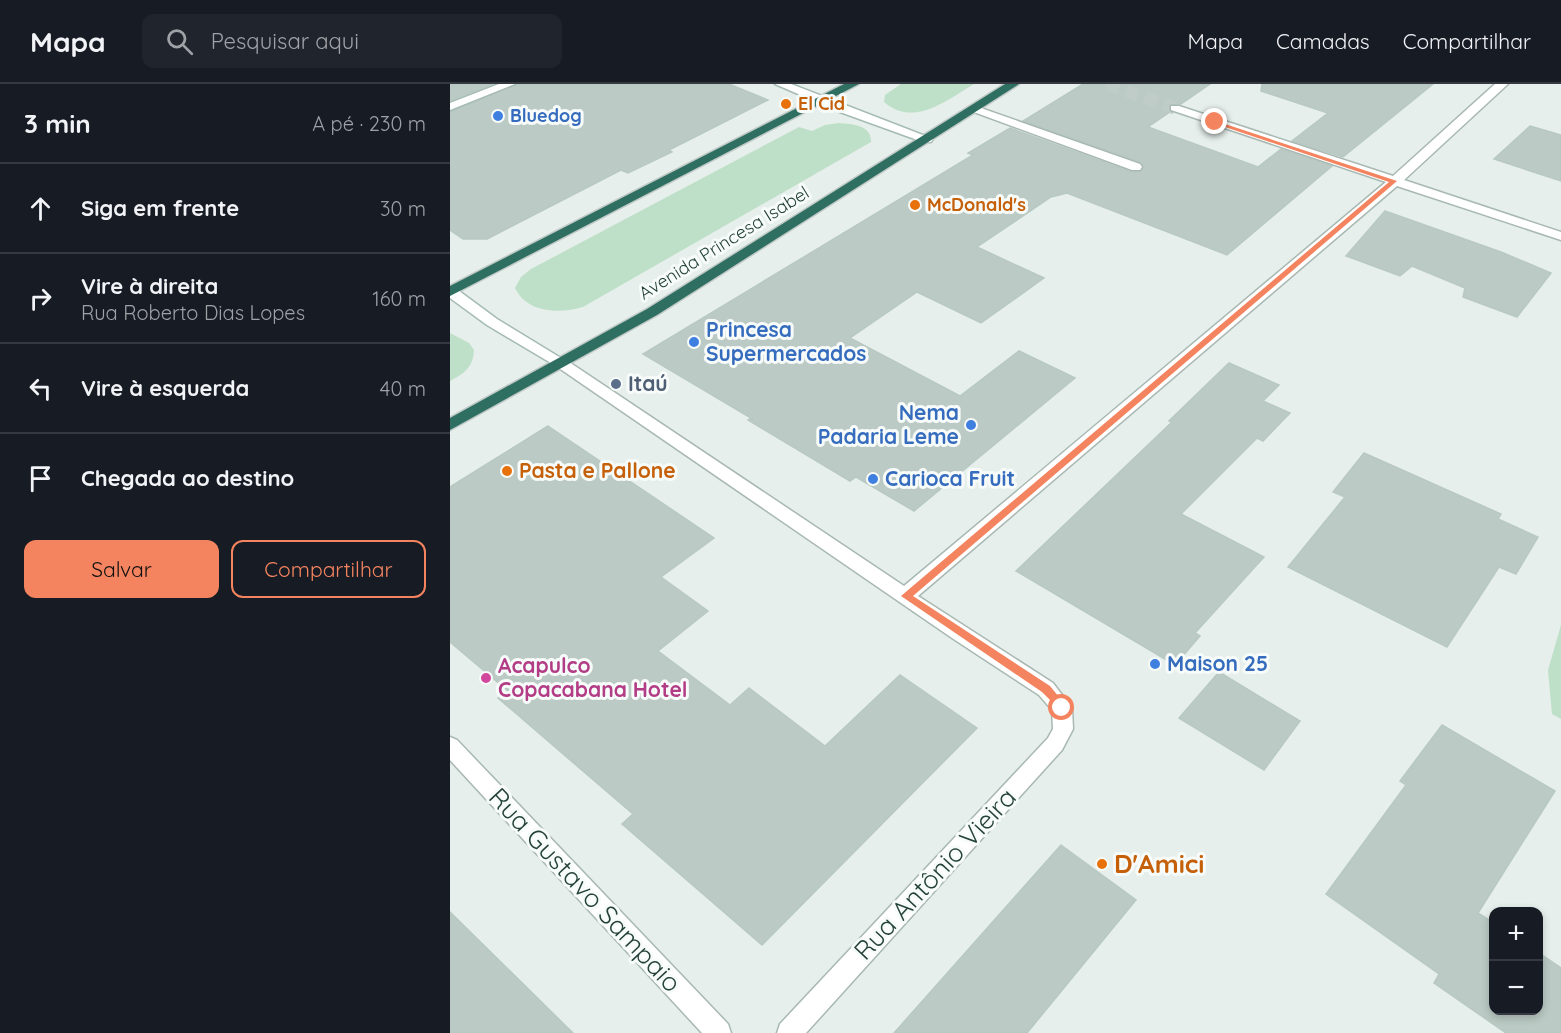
<!DOCTYPE html>
<html lang="pt">
<meta charset="utf-8">
<style>
:root{--surface:#171b24;--page:#20242c;--text:#f1f3f6;--muted:#9ea1a6;--line:#363941;--accent:#f4845f}
body{margin:0;font-family:Quicksand,sans-serif;background:var(--page);color:var(--text)}
.controls{position:absolute;right:18px;bottom:18px;display:grid;overflow:hidden;border-radius:12px;box-shadow:0 3px 9px #0003}
.controls button{width:54px;height:54px;display:grid;place-items:center;padding:0;border:0;border-bottom:2px solid var(--line);background:var(--surface);color:var(--text);font:30px sans-serif}
.stop{position:absolute;width:18px;height:18px;margin:-14px;border:4px solid #f4845f;border-radius:50%;background:#fff}
.stop.end{background:#f4845f;border-color:#fff;box-shadow:0 2px 6px #0008}
.list{margin:0;padding:0;list-style:none}
h2{display:flex;justify-content:space-between;align-items:center;height:78px;margin:0;padding:0 24px;font-size:26px}
h2 small{font-size:20px;font-weight:400;color:var(--muted)}
.list li{display:grid;grid-template-columns:39px 1fr auto;gap:18px;align-items:center;box-sizing:border-box;height:90px;padding:0 24px;border-top:2px solid var(--line)}
.list b{display:block;font-size:22px;white-space:nowrap}
.list p{margin:0;font-size:20px;white-space:nowrap;color:var(--muted)}
.list em{font-size:20px;font-style:normal;color:var(--muted)}
.actions{display:flex;gap:12px;padding:18px 24px}
.actions a{flex:1;padding:14px 0;border:2px solid var(--accent);border-radius:12px;text-align:center;font-size:21px;color:var(--accent)}
.actions .main{background:var(--accent);color:#111}
.icon{flex:none;width:33px;height:33px;fill:none;stroke:currentColor;stroke-width:2;stroke-linecap:round;stroke-linejoin:round}
.map{position:relative;flex:none;width:1111px;height:949px;overflow:hidden}
header{display:flex;align-items:center;gap:36px;box-sizing:border-box;height:84px;padding:0 30px;background:var(--surface);border-bottom:2px solid var(--line)}
header strong{font-size:28px}
nav{display:flex;gap:33px;margin-inline-start:auto;font-size:21px}
.search{width:420px;height:54px;background:var(--page);display:flex;align-items:center;gap:15px;box-sizing:border-box;padding:0 21px;border-radius:12px;color:var(--muted);font-size:22px}
main{display:flex}
aside{flex:1;background:var(--surface)}
.map>svg:first-child{display:block}
.green{fill:#bfe0c8}
.building{fill:#bbcac4;stroke:#b8c9c2;stroke-width:1.5}
.lines{fill:none;stroke-linecap:round;stroke-linejoin:round}
.street-tunnel{stroke:#bfccc8;stroke-width:13;stroke-dasharray:13 7;stroke-linecap:butt}
.lane-casing{stroke:#a8b8b2;stroke-width:3}
.street-casing{stroke:#a8b8b2;stroke-width:3}
.secondary-casing{stroke:#a4bbb3;stroke-width:3}
.highway-casing{stroke:#c2cac8;stroke-width:3}
.lane{fill:#fff;fill-rule:evenodd}
.street{fill:#fff;fill-rule:evenodd}
.secondary{fill:#fff;fill-rule:evenodd}
.highway{fill:#2f6f62;fill-rule:evenodd}
.route{fill:#f4845f}
.food-dot{fill:#e8710a;stroke:#f7fbf9;stroke-width:2}
.shop-dot{fill:#3f7fe0;stroke:#f7fbf9;stroke-width:2}
.service-dot{fill:#5c6f8a;stroke:#f7fbf9;stroke-width:2}
.hotel-dot{fill:#d1479c;stroke:#f7fbf9;stroke-width:2}
.labels{text-anchor:middle;stroke-width:6;stroke-linejoin:round;paint-order:stroke}
.far-food-label{font-size:18px;font-weight:bold;fill:#c56008;stroke:#f7fbf9;text-anchor:start}
.far-shop-label{font-size:18px;font-weight:bold;fill:#366cbe;stroke:#f7fbf9;text-anchor:start}
.far-street-label{font-size:18px;fill:#24423a;stroke:#f7fbf9}
.shop-label{font-size:21px;font-weight:bold;fill:#366cbe;stroke:#f7fbf9;text-anchor:start}
.service-label{font-size:21px;font-weight:bold;fill:#4e5e75;stroke:#f7fbf9;text-anchor:start}
.food-label{font-size:21px;font-weight:bold;fill:#c56008;stroke:#f7fbf9;text-anchor:start}
.hotel-label{font-size:21px;font-weight:bold;fill:#b23c85;stroke:#f7fbf9;text-anchor:start}
.near-food-label{font-size:26px;font-weight:bold;fill:#c56008;stroke:#f7fbf9;text-anchor:start}
.near-street-label{font-size:26px;fill:#24423a;stroke:#f7fbf9}
</style>
<header>
<strong>Mapa</strong>
<div class="search"><svg class="icon" aria-label="search" viewBox="0 0 24 24"><circle cx="10" cy="10" r="6"/><path d="M15 15l6 6"/></svg>Pesquisar aqui</div>
<nav><a>Mapa</a><a>Camadas</a><a>Compartilhar</a></nav>
</header>
<main>
<aside>
<h2>3 min<small>A pé · 230 m</small></h2>
<ul class="list">
<li><svg class="icon" aria-label="ahead" viewBox="0 0 24 24"><path d="M12 20V5M6 11l6-6 6 6"/></svg><div><b>Siga em frente</b></div><em>30 m</em></li>
<li><svg class="icon" aria-label="right" viewBox="0 0 24 24"><path d="M7 20v-9h11M14 6l5 5-5 5"/></svg><div><b>Vire à direita</b><p>Rua Roberto Dias Lopes</p></div><em>160 m</em></li>
<li><svg class="icon" aria-label="left" viewBox="0 0 24 24"><path d="M17 20v-9H6M10 6l-5 5 5 5"/></svg><div><b>Vire à esquerda</b></div><em>40 m</em></li>
<li><svg class="icon" aria-label="arrive" viewBox="0 0 24 24"><path d="M6 21V4h12l-3 4 3 4H6"/></svg><div><b>Chegada ao destino</b></div></li>
</ul>
<div class="actions"><a class="main">Salvar</a><a>Compartilhar</a></div>
</aside>
<div class="map">
<svg width="1111" height="949" viewBox="0 0 1111 949">
<rect width="100%" height="100%" fill="#e6efeb"/>
<g class="green">
<path d="M 451,0 L 524,0 C 497,16 464,44 434,18 L 435,11 Z"/>
<path d="M 389,39 C 402,40 422,41 421,58 L 133,223 C 109,230 77,229 65,204 L 71,193 L 81,185 L 349,43 L 362,47 L 375,41 Z"/>
<path d="M 0,249 L 19,259 L 24,266 C 23,283 15,289 0,297 Z"/>
<path d="M 1111,541 L 1111,635 L 1102,630 L 1098,586 Z"/>
</g>
<g class="building">
<path d="M 0,0 L 43,0 L 0,17 Z"/>
<path d="M 67,0 L 279,0 L 318,16 L 219,66 L 222,68 L 178,89 L 171,86 L 37,155 L 13,155 L 0,146 L 0,28 Z"/>
<path d="M 633,0 L 760,0 L 731,20 L 719,20 L 720,28 L 698,43 L 808,83 L 831,65 L 882,82 L 777,171 L 617,109 L 601,113 L 527,163 L 594,194 L 531,239 L 467,208 L 400,254 L 510,312 L 569,267 L 625,294 L 464,427 L 406,393 L 400,397 L 298,336 L 301,334 L 193,270 L 523,71 L 518,69 L 560,44 L 681,88 L 692,87 L 694,82 L 691,78 L 573,37 Z"/>
<path d="M 812,0 L 983,0 L 893,73 L 842,57 L 878,29 L 811,7 Z"/>
<path d="M 1080,42 L 1111,51 L 1111,97 L 1044,75 Z"/>
<path d="M 935,127 L 1051,168 L 1101,189 L 1067,233 L 1013,213 L 1015,204 L 962,182 L 950,192 L 896,172 Z"/>
<path d="M 779,279 L 829,301 L 813,317 L 840,329 L 813,357 L 807,354 L 731,430 L 814,473 L 745,549 L 750,552 L 725,581 L 566,487 L 722,338 L 719,337 Z"/>
<path d="M 98,342 L 264,454 L 211,493 L 258,527 L 208,567 L 280,621 L 299,604 L 375,662 L 450,591 L 527,644 L 312,861 L 172,740 L 183,730 L 48,614 L 58,607 L 0,558 L 0,403 Z"/>
<path d="M 914,369 L 1051,430 L 1048,435 L 1088,453 L 1066,490 L 1049,483 L 997,563 L 838,483 L 895,413 L 883,408 Z"/>
<path d="M 769,588 L 850,637 L 814,686 L 729,634 Z"/>
<path d="M 992,641 L 1105,707 L 1028,829 L 1044,839 L 1044,927 L 1089,927 L 1089,869 L 1111,884 L 1111,949 L 1056,949 L 984,899 L 989,890 L 876,810 L 956,701 L 950,697 Z"/>
<path d="M 611,761 L 686,816 L 577,949 L 444,949 Z"/>
<path d="M 0,828 L 123,949 L 0,949 Z"/>
</g>
<g class="lines">
<path class="street-tunnel" d="M 657,0 L 725,24"/>
<g class="lane-casing">
<path id="lane" d="M 525,22 L 690,80 L 692,83 L 690,86 L 682,86 L 521,27 L 519,25 Z"/>
</g>
<g class="street-casing">
<g id="street">
<path d="M 1045,0 L 1058,0 L 954,96 L 1111,148 L 1111,156 L 947,102 L 468,512 L 603,599 L 622,624 L 623,645 L 612,666 L 356,949 L 327,949 L 330,940 L 598,654 L 603,645 L 602,626 L 589,611 L 502,554 L 106,282 L 103,279 L 106,276 L 116,276 L 454,502 L 936,98 L 721,26 L 721,22 L 729,22 L 943,92 Z"/>
<path d="M 0,653 L 7,656 L 278,940 L 281,949 L 252,949 L 0,676 Z"/>
</g>
</g>
<g class="secondary-casing">
<g id="secondary">
<path d="M 49,0 L 65,0 L 0,26 L 0,19 Z"/>
<path d="M 325,0 L 341,0 L 483,55 L 481,58 L 473,58 L 390,28 Z"/>
<path d="M 0,203 L 5,204 L 47,235 L 119,279 L 116,282 L 106,282 L 37,241 L 0,214 Z"/>
</g>
</g>
<g class="highway-casing">
<g id="highway">
<path d="M 394,0 L 409,0 L 0,212 L 0,202 Z"/>
<path d="M 555,0 L 569,0 L 207,231 L 0,346 L 0,334 L 197,225 Z"/>
</g>
</g>
<use href="#lane" class="lane"/>
<use href="#street" class="street"/>
<use href="#secondary" class="secondary"/>
<use href="#highway" class="highway"/>
</g>
<path class="route" d="M 763,36 L 947,97 L 463,512 L 600,602 L 618,624 L 612,628 L 592,608 L 451,512 L 939,98 L 763,39 Z"/>
<g class="food-dot">
<circle cx="336" cy="20" r="6"/>
<circle cx="465" cy="121" r="6"/>
<circle cx="57" cy="387" r="6"/>
<circle cx="652" cy="780" r="6"/>
</g>
<g class="shop-dot">
<circle cx="48" cy="32" r="6"/>
<circle cx="244" cy="258" r="6"/>
<circle cx="521" cy="341" r="6"/>
<circle cx="423" cy="395" r="6"/>
<circle cx="705" cy="580" r="6"/>
</g>
<circle class="service-dot" cx="166" cy="300" r="6"/>
<circle class="hotel-dot" cx="36" cy="594" r="6"/>
<g class="labels">
<g class="far-food-label">
<text x="348" y="26">El Cid</text>
<text x="477" y="127">McDonald's</text>
</g>
<g class="far-shop-label">
<text x="60" y="38">Bluedog</text>
</g>
<g class="far-street-label">
<text transform="translate(274 159) rotate(-32)" y="6">Avenida Princesa Isabel</text>
</g>
<g class="shop-label">
<text x="256" y="253">Princesa<tspan x="256" dy="24">Supermercados</tspan></text>
<text x="509" y="336" text-anchor="end">Nema<tspan x="509" dy="24">Padaria Leme</tspan></text>
<text x="435" y="402">Carioca Fruit</text>
<text x="717" y="587">Maison 25</text>
</g>
<g class="service-label">
<text x="178" y="307">Itaú</text>
</g>
<g class="food-label">
<text x="69" y="394">Pasta e Pallone</text>
</g>
<g class="hotel-label">
<text x="48" y="589">Acapulco<tspan x="48" dy="24">Copacabana Hotel</tspan></text>
</g>
<g class="near-food-label">
<text x="664" y="789">D'Amici</text>
</g>
<g class="near-street-label">
<text transform="translate(485 790) rotate(-47)" y="9">Rua Antônio Vieira</text>
<text transform="translate(135 806) rotate(47)" y="9">Rua Gustavo Sampaio</text>
</g>
</g>
</svg>
<div class="controls">
<button>+</button>
<button>−</button>
</div>
<div class="stop" style="left:612px;top:624px"></div>
<div class="stop end" style="left:765px;top:38px"></div>
</div>
</main>
